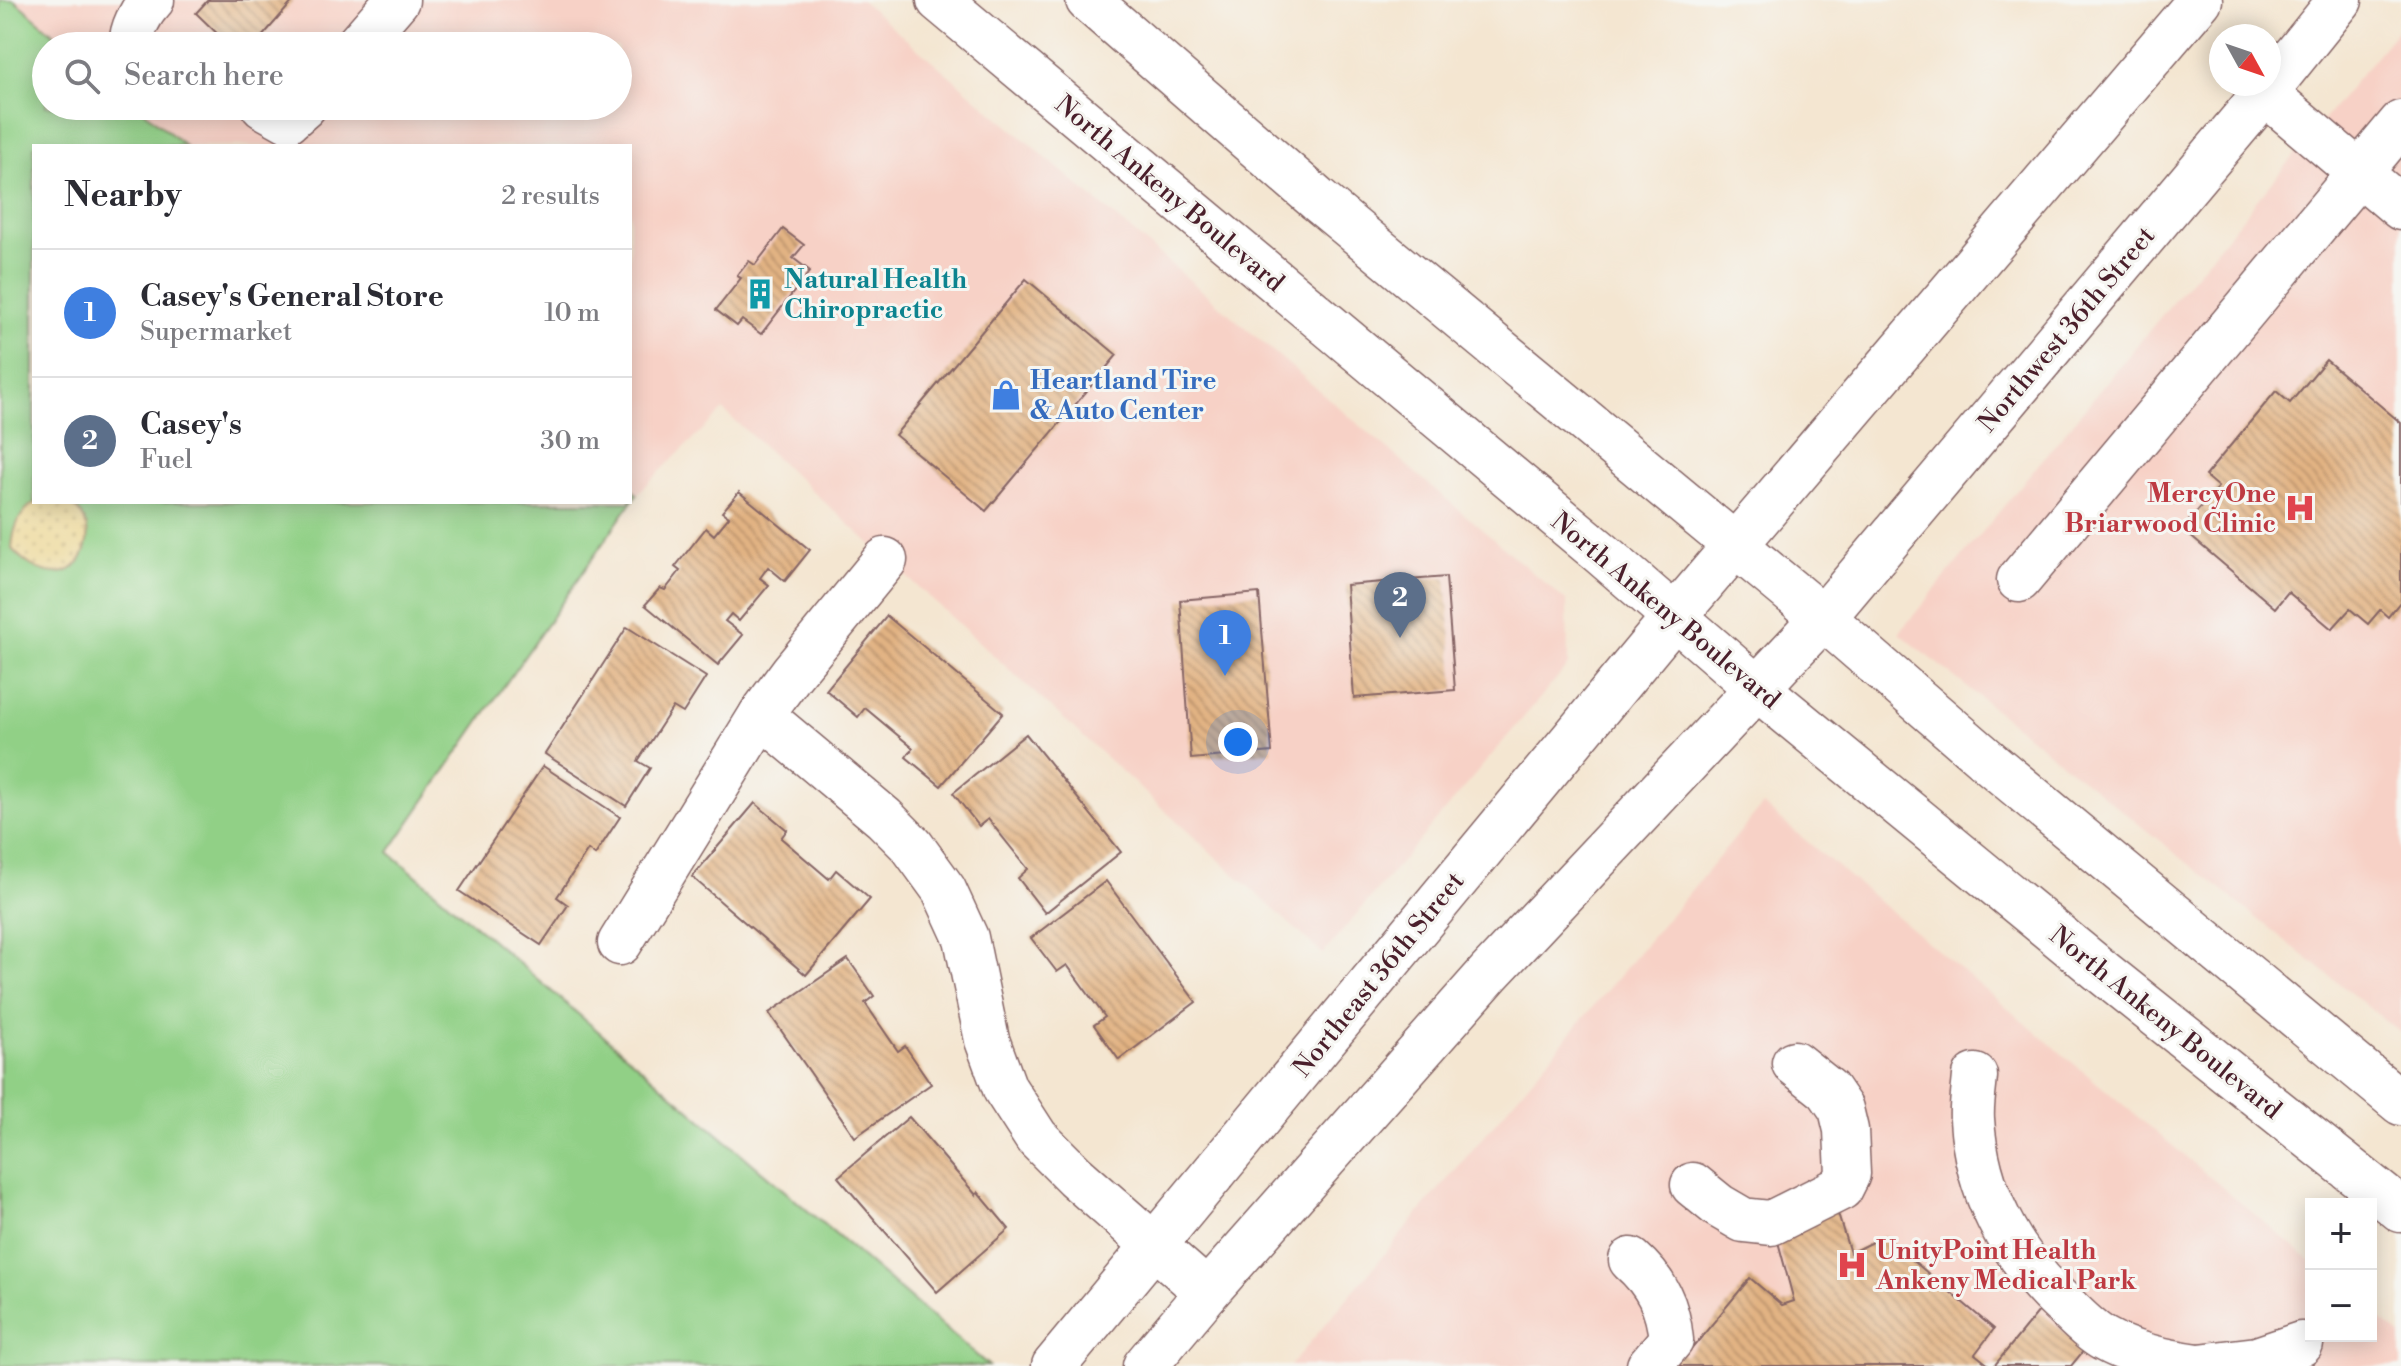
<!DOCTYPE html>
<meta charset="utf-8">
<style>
:root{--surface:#fff;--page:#f2f2f3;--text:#2b2b33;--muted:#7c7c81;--line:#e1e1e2;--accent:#db2777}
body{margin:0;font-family:"Libre Bodoni",serif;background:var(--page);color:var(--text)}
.controls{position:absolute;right:24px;bottom:24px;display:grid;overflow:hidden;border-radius:0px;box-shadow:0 4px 20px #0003}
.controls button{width:72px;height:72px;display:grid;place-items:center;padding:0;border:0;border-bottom:2px solid var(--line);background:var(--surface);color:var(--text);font:40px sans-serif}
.compass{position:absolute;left:2209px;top:24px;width:72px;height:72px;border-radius:50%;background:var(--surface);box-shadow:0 4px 20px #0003;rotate:130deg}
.you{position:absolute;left:1238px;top:742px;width:28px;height:28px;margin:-20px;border:6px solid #fff;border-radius:50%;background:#1a73e8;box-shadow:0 0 0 12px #1a73e833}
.badge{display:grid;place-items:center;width:52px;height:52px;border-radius:50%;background:var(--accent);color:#fff;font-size:26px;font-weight:700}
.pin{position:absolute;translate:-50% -66px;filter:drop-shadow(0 2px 4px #0008)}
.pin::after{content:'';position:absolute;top:42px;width:28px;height:24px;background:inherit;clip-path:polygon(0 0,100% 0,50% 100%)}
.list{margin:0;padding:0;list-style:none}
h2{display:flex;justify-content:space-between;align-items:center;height:104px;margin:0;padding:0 32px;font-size:34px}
h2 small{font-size:26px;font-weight:400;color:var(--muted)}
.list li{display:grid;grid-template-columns:52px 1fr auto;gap:24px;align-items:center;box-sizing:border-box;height:128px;padding:0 32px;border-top:2px solid var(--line)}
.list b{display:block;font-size:30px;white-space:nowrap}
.list p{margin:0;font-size:26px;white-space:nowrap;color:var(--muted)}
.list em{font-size:26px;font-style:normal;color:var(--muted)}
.icon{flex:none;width:44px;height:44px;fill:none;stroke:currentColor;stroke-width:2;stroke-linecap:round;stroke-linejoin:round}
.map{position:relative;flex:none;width:2401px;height:1366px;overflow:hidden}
.search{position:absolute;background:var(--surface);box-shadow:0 4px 20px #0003;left:32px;top:32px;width:600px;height:88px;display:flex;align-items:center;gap:20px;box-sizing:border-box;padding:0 28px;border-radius:44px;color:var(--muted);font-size:30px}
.panel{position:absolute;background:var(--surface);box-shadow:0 4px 20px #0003;left:32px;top:144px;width:600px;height:360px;border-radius:0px}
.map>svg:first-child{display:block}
.built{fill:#f7d1c6}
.green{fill:#91d086;stroke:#6e7858;stroke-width:2}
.sand{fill:url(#sand-dots);stroke:#9c7c64;stroke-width:2}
.building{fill:url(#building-back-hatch)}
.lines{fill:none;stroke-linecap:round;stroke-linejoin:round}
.minor-casing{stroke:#866565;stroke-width:47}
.major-casing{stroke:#866565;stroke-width:47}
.minor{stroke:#fff;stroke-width:44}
.major{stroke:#fff;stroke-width:44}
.labels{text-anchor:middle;stroke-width:6;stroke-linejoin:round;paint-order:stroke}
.street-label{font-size:26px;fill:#4a1f2b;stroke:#f6f6f2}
.culture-label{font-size:26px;font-weight:bold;fill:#0d838f;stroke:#f6f6f2;text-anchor:start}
.shop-label{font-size:26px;font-weight:bold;fill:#366cbe;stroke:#f6f6f2;text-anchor:start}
.health-label{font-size:26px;font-weight:bold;fill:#be3a42;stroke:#f6f6f2;text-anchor:end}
</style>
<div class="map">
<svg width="2401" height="1366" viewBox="0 0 2401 1366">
<defs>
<pattern id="sand-dots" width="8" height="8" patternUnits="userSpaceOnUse" patternTransform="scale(2)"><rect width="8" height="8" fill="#eeda9e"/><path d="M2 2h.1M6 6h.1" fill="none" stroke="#cebb88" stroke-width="1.8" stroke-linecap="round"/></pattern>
<pattern id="building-back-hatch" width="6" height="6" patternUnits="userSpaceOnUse" patternTransform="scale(2)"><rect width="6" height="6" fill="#e2b383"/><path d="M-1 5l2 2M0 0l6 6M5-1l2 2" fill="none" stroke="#b9916b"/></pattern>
</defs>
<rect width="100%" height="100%" fill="#f6f6f2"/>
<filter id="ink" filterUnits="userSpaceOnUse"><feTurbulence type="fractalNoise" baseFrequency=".0125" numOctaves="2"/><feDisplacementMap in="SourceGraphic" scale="16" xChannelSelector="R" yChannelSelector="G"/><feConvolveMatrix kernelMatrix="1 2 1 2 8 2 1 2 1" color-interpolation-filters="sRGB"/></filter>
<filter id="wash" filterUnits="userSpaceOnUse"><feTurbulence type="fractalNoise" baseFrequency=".006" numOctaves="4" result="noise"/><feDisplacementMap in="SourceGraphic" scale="32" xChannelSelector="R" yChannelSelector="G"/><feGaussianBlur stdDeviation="1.8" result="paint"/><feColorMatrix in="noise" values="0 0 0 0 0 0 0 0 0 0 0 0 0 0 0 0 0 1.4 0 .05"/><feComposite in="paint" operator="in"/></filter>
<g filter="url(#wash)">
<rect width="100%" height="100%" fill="#f4e6d1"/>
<g class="built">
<path d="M 14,0 L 861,0 L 1567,602 L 1568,665 L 1323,954 L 723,410 L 637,494 L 630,488 L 630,146 L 185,146 L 138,106 L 618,106 L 618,46 L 68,46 Z"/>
<path d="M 2401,26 L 2401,1033 L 1899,633 Z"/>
<path d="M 1763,805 L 2311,1261 L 2311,1336 L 2371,1336 L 2371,1311 L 2401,1336 L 2401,1366 L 1290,1366 Z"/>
</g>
<path class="green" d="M 0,0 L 14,0 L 68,46 L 46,46 L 46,106 L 138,106 L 185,146 L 34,146 L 34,502 L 630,502 L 630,488 L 637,494 L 389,852 L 989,1366 L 0,1366 Z"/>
<path class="sand" d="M 36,502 C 45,502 59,500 68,502 C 74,504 78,510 82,515 C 95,535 84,574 56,573 C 37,572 24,562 12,549 C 13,530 18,512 36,502 Z"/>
<g id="blocks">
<g class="building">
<path d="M 208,0 L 294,0 L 254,46 L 230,46 L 196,13 Z"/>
<path d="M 783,229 L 804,245 L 793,258 L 810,271 L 761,334 L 742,320 L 737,326 L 716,310 L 741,278 L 737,276 L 749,261 L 755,265 Z"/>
<path d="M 1026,279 L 1117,355 L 986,511 L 895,435 Z"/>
<path d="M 2326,360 L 2401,423 L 2401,601 L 2388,617 L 2380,610 L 2368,624 L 2350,609 L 2332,629 L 2288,592 L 2275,608 L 2182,529 L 2218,487 L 2205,476 L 2276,391 L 2290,403 Z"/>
<path d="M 739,492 L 810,550 L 785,581 L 768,567 L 760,578 L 769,585 L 739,621 L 731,614 L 725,621 L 743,635 L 718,665 L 645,605 L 660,588 L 665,590 L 680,571 L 675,567 L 706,528 L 714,535 L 729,517 L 722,512 Z"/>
<path d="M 1446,577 L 1455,690 L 1354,698 L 1346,585 Z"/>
<path d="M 1259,593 L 1272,752 L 1191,759 L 1180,600 Z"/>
<path d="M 887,616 L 1003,713 L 941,786 L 906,757 L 913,748 L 865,708 L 858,717 L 826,690 Z"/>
<path d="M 627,627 L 706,677 L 683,713 L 673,707 L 638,761 L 650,768 L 626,806 L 545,754 Z"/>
<path d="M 1026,734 L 1121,852 L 1045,913 L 1018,878 L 1028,869 L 988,819 L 979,826 L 953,793 Z"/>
<path d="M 543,766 L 620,817 L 595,855 L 588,850 L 557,897 L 568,905 L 541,945 L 459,891 Z"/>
<path d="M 755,803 L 787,830 L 781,838 L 829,879 L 836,870 L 870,899 L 806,975 L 692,877 Z"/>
<path d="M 1106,881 L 1196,1002 L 1119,1060 L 1094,1025 L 1105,1017 L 1067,965 L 1057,972 L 1031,938 Z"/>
<path d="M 848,959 L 874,996 L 865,1003 L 898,1051 L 905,1046 L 931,1084 L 855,1137 L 769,1013 Z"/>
<path d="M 909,1117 L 976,1195 L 978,1192 L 1009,1229 L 937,1292 L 838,1177 Z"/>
<path d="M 1829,1185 L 1850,1253 L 1884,1236 L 1994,1329 L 1975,1354 L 1990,1366 L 1641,1366 L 1663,1341 L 1686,1356 L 1750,1278 L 1782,1305 L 1794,1301 L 1770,1212 Z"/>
<path d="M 2039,1311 L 2085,1349 L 2071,1366 L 1994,1366 Z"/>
</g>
</g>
</g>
<g filter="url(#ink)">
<use href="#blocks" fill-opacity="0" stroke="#866565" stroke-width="2"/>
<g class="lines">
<g class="minor-casing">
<g id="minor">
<path d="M 132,46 C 130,31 141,11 152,0"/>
<path d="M 357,46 L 397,0"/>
<path d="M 2265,93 L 2401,208"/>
<path d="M 263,106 L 288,120 L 304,106"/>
<path d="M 2019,580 L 2401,123"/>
<path d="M 761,715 L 884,818 L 912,846 L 944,890 L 966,938 L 987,1040 L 1005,1089 L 1036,1137 L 1075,1176 L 1207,1292"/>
<path d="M 620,943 L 761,715 L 792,673 L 885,560"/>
<path d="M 1975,1076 C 1974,1090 1971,1105 1972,1119 C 1976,1190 2010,1255 2062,1303 C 2075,1315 2088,1330 2104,1339 C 2130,1354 2168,1362 2198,1366"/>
<path d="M 1693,1185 L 1719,1206 L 1743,1220 L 1771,1223 L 1841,1188 L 1848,1174 L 1846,1130 L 1841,1109 L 1828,1090 L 1794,1063"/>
<path d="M 1631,1260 C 1656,1282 1668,1306 1671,1340 L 1649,1366"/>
<path d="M 2199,1366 L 2257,1359 L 2301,1344"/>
</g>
</g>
<g class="major-casing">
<g id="major">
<path d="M 939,0 L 1601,553 L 1757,688 L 2105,974 L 2401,1210"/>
<path d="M 1088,0 L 1318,200 L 1823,618 L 1994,766 L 2401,1103"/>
<path d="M 1054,1366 L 1674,617 L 2200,0"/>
<path d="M 1145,1366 L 1207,1292 L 1489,973 L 1823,618 L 2265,93 L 2340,0"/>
</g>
</g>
<use href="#minor" class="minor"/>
<use href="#major" class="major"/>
</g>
</g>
<defs>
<g id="building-bare" transform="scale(2.4)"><path d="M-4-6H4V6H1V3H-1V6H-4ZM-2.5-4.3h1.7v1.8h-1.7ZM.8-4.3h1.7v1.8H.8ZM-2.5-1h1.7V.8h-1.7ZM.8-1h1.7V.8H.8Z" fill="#0f9aa8" stroke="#f6f6f2" stroke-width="2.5" paint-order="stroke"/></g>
<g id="shop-bare" transform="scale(2.4)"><path d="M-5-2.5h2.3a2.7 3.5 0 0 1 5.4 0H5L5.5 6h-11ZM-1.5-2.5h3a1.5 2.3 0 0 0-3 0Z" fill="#3f7fe0" stroke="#f6f6f2" stroke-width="2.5" paint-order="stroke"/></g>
<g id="hospital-bare" transform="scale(2.4)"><path d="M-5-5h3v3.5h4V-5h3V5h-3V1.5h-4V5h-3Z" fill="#e0444e" stroke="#f6f6f2" stroke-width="2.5" paint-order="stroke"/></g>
</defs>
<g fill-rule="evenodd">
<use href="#building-bare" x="760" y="294"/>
<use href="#shop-bare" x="1006" y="395"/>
<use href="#hospital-bare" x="2300" y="508"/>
<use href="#hospital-bare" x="1852" y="1265"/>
</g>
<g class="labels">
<g class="street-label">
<text transform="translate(1170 193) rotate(40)" y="9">North Ankeny Boulevard</text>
<text transform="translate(2066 329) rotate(-50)" y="9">Northwest 36th Street</text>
<text transform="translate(1666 610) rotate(40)" y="9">North Ankeny Boulevard</text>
<text transform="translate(1378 974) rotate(-51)" y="9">Northeast 36th Street</text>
<text transform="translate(2166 1022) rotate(39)" y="9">North Ankeny Boulevard</text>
</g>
<g class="culture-label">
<text x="784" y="288">Natural Health<tspan x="784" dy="30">Chiropractic</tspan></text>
</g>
<g class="shop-label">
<text x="1030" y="389">Heartland Tire<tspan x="1030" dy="30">&amp; Auto Center</tspan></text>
</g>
<g class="health-label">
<text x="2276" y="502">MercyOne<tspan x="2276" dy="30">Briarwood Clinic</tspan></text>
<text x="1876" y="1259" text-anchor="start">UnityPoint Health<tspan x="1876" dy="30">Ankeny Medical Park</tspan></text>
</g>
</g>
</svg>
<div class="controls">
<button>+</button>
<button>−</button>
</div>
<svg class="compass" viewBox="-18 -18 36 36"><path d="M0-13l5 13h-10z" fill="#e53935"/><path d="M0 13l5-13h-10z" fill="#7c7c81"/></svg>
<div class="you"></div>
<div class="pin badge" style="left:1225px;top:676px;background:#3f7fe0">1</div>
<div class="pin badge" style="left:1400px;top:638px;background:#5c6f8a">2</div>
<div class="search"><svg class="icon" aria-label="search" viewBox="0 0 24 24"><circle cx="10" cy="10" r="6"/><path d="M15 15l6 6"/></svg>Search here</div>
<section class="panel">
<h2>Nearby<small>2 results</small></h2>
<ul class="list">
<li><span class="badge" style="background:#3f7fe0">1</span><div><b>Casey's General Store</b><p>Supermarket</p></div><em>10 m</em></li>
<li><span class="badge" style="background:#5c6f8a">2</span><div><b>Casey's</b><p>Fuel</p></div><em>30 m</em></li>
</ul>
</section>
</div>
